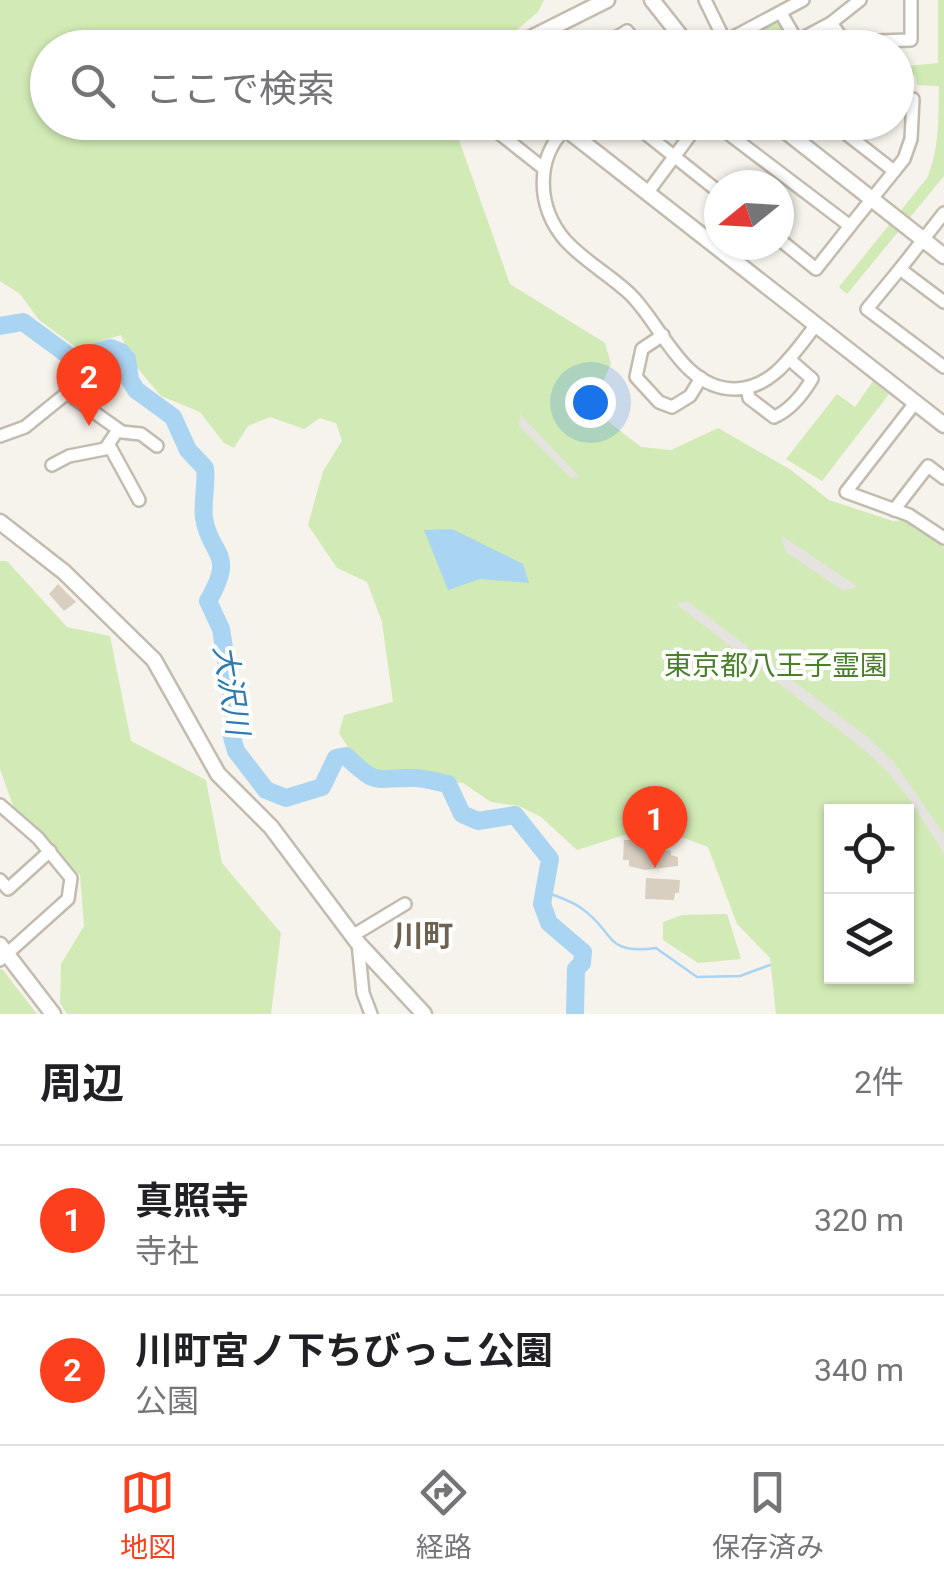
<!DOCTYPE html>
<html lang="ja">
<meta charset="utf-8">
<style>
:root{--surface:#fff;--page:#f2f2f2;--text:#202124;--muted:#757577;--line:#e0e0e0;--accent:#fc3f1d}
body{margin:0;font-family:Roboto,"Noto Sans JP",sans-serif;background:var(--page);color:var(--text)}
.controls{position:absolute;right:30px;bottom:30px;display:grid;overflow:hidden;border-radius:0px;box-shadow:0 2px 8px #0004}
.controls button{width:90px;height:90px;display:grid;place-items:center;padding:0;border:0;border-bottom:2px solid var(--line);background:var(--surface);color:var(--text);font:50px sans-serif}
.compass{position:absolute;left:704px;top:170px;width:90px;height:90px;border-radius:50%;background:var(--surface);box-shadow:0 2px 8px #0004;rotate:252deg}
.you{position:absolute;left:590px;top:402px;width:35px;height:35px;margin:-25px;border:8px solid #fff;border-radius:50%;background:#1a73e8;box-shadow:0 0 0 15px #1a73e833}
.badge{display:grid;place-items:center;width:65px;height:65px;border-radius:50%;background:var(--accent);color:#fff;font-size:32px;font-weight:700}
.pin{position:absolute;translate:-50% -82px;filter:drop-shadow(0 2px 5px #0008)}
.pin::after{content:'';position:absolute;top:52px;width:35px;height:30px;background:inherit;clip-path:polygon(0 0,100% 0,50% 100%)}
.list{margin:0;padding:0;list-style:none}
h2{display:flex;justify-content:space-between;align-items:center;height:130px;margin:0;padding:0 40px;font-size:42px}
h2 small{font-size:32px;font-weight:400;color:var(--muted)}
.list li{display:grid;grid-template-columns:65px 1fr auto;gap:30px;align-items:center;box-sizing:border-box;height:150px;padding:0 40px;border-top:2px solid var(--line)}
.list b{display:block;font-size:38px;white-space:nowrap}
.list p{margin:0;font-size:32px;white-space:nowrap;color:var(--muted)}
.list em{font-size:32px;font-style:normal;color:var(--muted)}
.icon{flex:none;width:55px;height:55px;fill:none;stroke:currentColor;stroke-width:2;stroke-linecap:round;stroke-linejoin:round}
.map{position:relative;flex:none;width:944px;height:1014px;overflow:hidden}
.search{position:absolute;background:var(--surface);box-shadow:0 2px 8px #0004;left:30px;right:30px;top:30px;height:110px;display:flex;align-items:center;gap:25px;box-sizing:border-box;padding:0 35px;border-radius:55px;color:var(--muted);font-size:38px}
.sheet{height:430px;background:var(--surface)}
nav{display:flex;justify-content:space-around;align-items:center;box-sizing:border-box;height:140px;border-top:2px solid var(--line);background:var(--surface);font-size:28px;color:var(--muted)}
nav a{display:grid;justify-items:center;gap:5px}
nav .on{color:var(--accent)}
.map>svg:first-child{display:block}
.green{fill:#d2eab5;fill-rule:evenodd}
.parking{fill:#e5e3e0}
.water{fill:#a9d4f2}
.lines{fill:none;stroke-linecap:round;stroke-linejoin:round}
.stream{stroke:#a9d4f2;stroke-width:2.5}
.river{stroke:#a9d4f2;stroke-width:18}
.building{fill:#d8cfc1}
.minor-casing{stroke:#c2bbae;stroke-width:16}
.tertiary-casing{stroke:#c2bbae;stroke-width:19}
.minor{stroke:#fff;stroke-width:11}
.tertiary{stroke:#fff;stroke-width:14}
.labels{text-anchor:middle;stroke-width:8;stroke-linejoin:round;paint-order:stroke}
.park-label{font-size:28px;fill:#4a7f2a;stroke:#fff}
.water-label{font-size:30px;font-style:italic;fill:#2e7ab2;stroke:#fff}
.neighbourhood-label{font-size:30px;font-weight:bold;fill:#6e6250;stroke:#fff}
</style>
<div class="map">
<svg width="944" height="1014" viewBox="0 0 944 1014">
<rect width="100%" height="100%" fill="#f6f3ec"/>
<g class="green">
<path d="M 0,0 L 544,0 L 538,12 L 497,47 L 48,48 L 48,122 L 453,123 L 510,284 L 605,343 L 611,364 L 598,392 L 609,422 L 641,447 L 671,450 L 718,428 L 791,470 L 829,500 L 893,521 L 907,520 L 944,547 L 944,1014 L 776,1014 L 770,958 L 737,924 L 708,847 L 653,826 L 577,850 L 541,817 L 519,806 L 491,802 L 463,783 L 376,776 L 352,754 L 339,733 L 344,715 L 393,702 L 382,622 L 367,582 L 337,568 L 308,525 L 323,471 L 342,441 L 336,423 L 320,418 L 304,429 L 270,417 L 248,426 L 234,448 L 224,443 L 200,412 L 161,396 L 133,363 L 121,335 L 77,348 L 39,320 L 20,294 L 0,281 ZM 832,812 L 906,812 L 906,976 L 832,976 Z"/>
<path d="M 938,0 L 944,0 L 944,176 L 847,294 L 839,287 L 927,178 C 940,148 938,118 939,86 L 917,85 L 915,75 L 897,75 L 897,67 L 938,63 Z"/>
<path d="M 784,19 L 797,41 L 797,47 L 726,48 Z"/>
<path d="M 873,381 L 889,394 L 822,481 L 786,459 L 837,394 L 855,407 Z"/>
<path d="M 0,561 L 7,561 L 67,627 L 110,636 L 131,741 L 206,780 L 222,863 L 281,933 L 271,1014 L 67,1014 L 60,1003 L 61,964 L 84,926 L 80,875 L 15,811 L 0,769 Z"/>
<path d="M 727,914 L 741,959 L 698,963 L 663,940 L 663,922 L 682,915 Z"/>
<path d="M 0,969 L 3,970 L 37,1014 L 0,1014 Z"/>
</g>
<g class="parking">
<path d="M 520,413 L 520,414 L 580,477 L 571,478 L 519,426 Z"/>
<path d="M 781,535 L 858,587 L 843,591 L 786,552 Z"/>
<path d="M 687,601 L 869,738 L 894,762 L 944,834 L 944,854 L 908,797 L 886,770 L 862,748 L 676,604 Z"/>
</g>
<path class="water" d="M 452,529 L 523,564 L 529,583 L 480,579 L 448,590 L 424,530 Z"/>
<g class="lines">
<path class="stream" d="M 543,891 C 555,896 570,900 581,908 C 616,932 603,955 656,948 L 697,977 L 740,976 L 770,965"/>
<path class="river" d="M 0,326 L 23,322 L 72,358 L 111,348 L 121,352 L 127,359 L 130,380 L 136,390 L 173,417 L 188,450 L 205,468 C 207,485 202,502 204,518 C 210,557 237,551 208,601 L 221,629 L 234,710 L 232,737 L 236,751 L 266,790 L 286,798 L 322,787 L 336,758 L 346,756 C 379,788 374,777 414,778 C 425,778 437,782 448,784 L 462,814 L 478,821 L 515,815 L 550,859 L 542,904 L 549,923 L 583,952 L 582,963 L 576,969 L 575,1014"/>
</g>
<g class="building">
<path d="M 58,584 L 76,602 L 64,611 L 49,594 Z"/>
<path d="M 624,840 L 646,840 L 646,848 L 671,851 L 671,855 L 678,857 L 678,866 L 645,870 L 629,866 L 629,860 L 623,860 Z"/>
<path d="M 646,878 L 680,880 L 679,893 L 675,893 L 674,900 L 645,899 Z"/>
</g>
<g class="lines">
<g class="minor-casing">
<g id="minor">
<path d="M 705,0 L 725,41"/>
<path d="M 781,13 L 797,41 L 831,23 L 860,0"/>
<path d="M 831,23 L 845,42 L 911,40 L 911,0"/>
<path d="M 599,48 L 627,31 L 641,48"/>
<path d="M 713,48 L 803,0"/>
<path d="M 485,122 L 543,168"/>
<path d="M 631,122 L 719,192"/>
<path d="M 713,122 L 850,226 L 816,269 L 779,239"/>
<path d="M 831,122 L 894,171"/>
<path d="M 565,129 C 535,160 537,207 565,240 C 584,261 610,275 630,294 C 662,325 682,389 735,389 C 773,389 795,351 816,325"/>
<path d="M 648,192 L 700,122"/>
<path d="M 850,226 L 904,159 L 911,139 L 913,99 L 896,99"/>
<path d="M 900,269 L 944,213"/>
<path d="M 944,302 L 900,269 L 867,309 L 944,367"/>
<path d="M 663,335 L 642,349 L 636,377 L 659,402 L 672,407 L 690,396 L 701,378"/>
<path d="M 747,388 L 749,398 L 774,417 C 791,410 803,394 812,379 L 789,359"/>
<path d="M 915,403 L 846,492 L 909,515 L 944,538"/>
<path d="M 0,436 L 25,427 L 67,393 L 122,432 L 141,434 L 157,446"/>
<path d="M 109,445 L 139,500"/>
<path d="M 52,465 L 69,456 L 105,449 L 118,430"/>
<path d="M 894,510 L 928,466 L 944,478"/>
<path d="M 0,805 L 38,838 L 71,878 L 68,899 L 0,960"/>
<path d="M 0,880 L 8,889 L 50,851"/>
<path d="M 352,936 L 405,904"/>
<path d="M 358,943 L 363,993 L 371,1014"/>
</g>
</g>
<g class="tertiary-casing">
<g id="tertiary">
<path d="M 652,0 L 690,48"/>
<path d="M 511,48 L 607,0"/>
<path d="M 557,122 L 944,425"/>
<path d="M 774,122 L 944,256"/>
<path d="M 0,522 L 64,572 L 154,660 L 218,774 L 271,827 L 358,943 L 424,1014"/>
<path d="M 0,945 L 53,1014"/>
</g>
</g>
<use href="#minor" class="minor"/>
<use href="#tertiary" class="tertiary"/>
</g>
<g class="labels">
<g class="park-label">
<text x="776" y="675">東京都八王子霊園</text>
</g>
<g class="water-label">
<text transform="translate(231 690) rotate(81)" y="10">大沢川</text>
</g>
<g class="neighbourhood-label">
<text x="423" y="946">川町</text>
</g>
</g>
</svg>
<div class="controls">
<button><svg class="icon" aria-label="locate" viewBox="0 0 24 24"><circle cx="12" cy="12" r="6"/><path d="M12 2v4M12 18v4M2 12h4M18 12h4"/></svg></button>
<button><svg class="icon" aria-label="layers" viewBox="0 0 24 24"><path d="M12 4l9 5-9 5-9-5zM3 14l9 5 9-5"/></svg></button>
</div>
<svg class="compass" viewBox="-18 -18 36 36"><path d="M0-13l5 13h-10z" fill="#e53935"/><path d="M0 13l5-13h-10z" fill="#757577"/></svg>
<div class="you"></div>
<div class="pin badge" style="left:655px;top:868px">1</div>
<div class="pin badge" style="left:89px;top:426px">2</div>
<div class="search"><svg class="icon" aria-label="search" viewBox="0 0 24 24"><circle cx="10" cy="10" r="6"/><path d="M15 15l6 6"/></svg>ここで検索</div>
</div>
<section class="sheet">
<h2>周辺<small>2件</small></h2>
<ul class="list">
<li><span class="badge">1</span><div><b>真照寺</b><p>寺社</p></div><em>320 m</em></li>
<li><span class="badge">2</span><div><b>川町宮ノ下ちびっこ公園</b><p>公園</p></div><em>340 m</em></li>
</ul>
</section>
<nav>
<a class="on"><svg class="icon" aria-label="map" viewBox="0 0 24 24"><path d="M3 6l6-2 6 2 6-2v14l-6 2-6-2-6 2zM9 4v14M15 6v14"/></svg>地図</a>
<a><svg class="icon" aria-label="directions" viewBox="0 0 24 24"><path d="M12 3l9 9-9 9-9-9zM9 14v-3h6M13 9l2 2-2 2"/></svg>経路</a>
<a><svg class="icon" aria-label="saved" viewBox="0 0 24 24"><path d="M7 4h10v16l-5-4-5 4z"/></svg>保存済み</a>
</nav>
